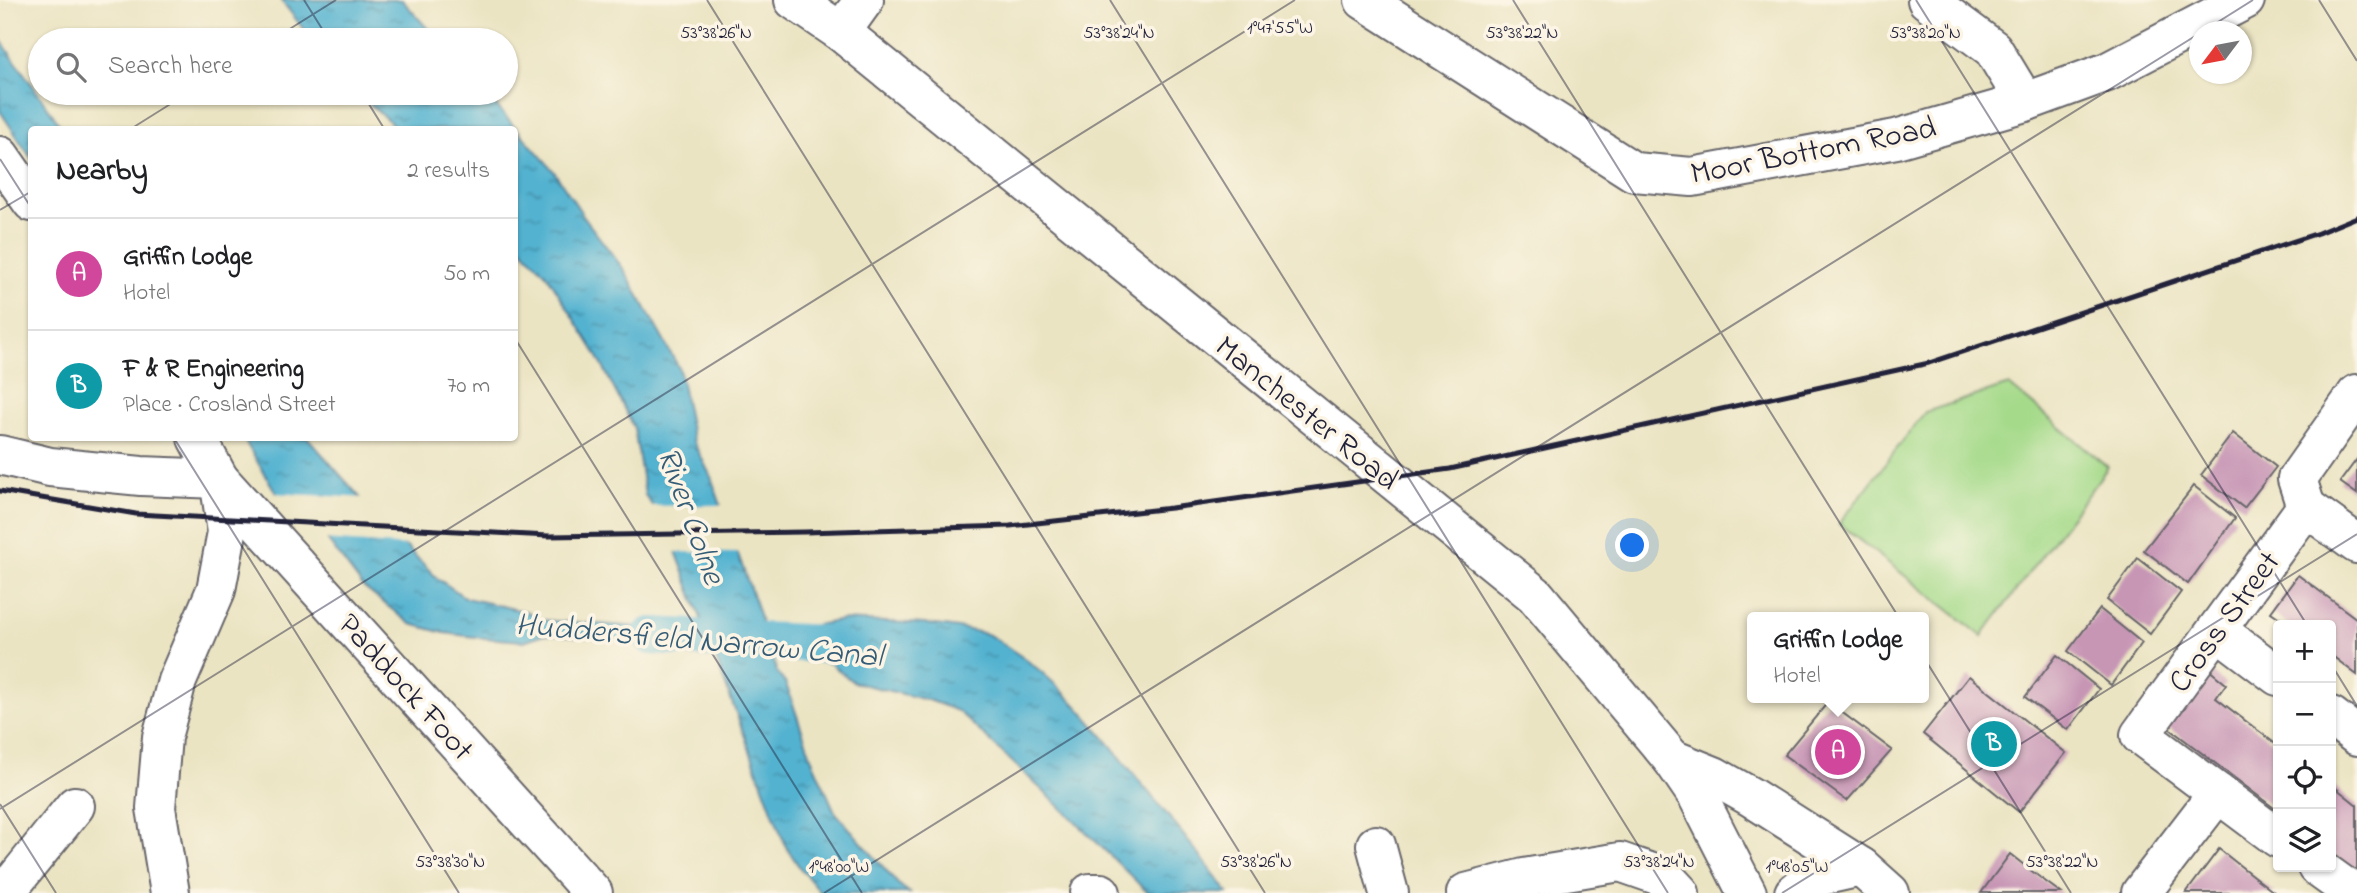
<!DOCTYPE html>
<meta charset="utf-8">
<style>
:root{--surface:#fff;--page:#f2f2f2;--text:#202124;--muted:#757577;--line:#e0e0e0;--accent:#1a73e8}
body{margin:0;font-family:"Indie Flower",sans-serif;background:var(--page);color:var(--text)}
.controls{position:absolute;right:21px;bottom:21px;display:grid;overflow:hidden;border-radius:7px;box-shadow:0 2px 5px #0004}
.controls button{width:63px;height:63px;display:grid;place-items:center;padding:0;border:0;border-bottom:2px solid var(--line);background:var(--surface);color:var(--text);font:35px sans-serif}
.compass{position:absolute;left:2189px;top:21px;width:63px;height:63px;border-radius:50%;background:var(--surface);box-shadow:0 2px 5px #0004;rotate:238deg}
.you{position:absolute;left:1633px;top:546px;width:24px;height:24px;margin:-18px;border:5px solid #fff;border-radius:50%;background:#1a73e8;box-shadow:0 0 0 10px #1a73e833}
.badge{display:grid;place-items:center;width:46px;height:46px;border-radius:50%;background:var(--accent);color:#fff;font-size:23px;font-weight:700}
.pin{position:absolute;translate:-50% -50%;border:4px solid #fff;box-shadow:0 2px 7px #0006}
.popup{position:absolute;left:1747px;top:612px;width:182px;height:91px;box-sizing:border-box;display:grid;place-content:center;border-radius:7px;background:var(--surface);filter:drop-shadow(0 2px 5px #0005);font-size:23px;white-space:nowrap;color:var(--muted)}
.popup b{font-size:26px;color:var(--text)}
.popup::after{content:'';position:absolute;left:50%;top:100%;margin-left:-14px;border:14px solid transparent;border-top-color:var(--surface)}
.list{margin:0;padding:0;list-style:none}
h2{display:flex;justify-content:space-between;align-items:center;height:91px;margin:0;padding:0 28px;font-size:30px}
h2 small{font-size:23px;font-weight:400;color:var(--muted)}
.list li{display:grid;grid-template-columns:46px 1fr auto;gap:21px;align-items:center;box-sizing:border-box;height:112px;padding:0 28px;border-top:2px solid var(--line)}
.list b{display:block;font-size:26px;white-space:nowrap}
.list p{margin:0;font-size:23px;white-space:nowrap;color:var(--muted)}
.list em{font-size:23px;font-style:normal;color:var(--muted)}
.icon{flex:none;width:38px;height:38px;fill:none;stroke:currentColor;stroke-width:2;stroke-linecap:round;stroke-linejoin:round}
.map{position:relative;flex:none;width:2357px;height:893px;overflow:hidden}
.search{position:absolute;background:var(--surface);box-shadow:0 2px 5px #0004;left:28px;top:28px;width:490px;height:77px;display:flex;align-items:center;gap:18px;box-sizing:border-box;padding:0 24px;border-radius:38px;color:var(--muted);font-size:26px}
.panel{position:absolute;background:var(--surface);box-shadow:0 2px 5px #0004;left:28px;top:126px;width:490px;height:315px;border-radius:7px}
.map>svg:first-child{display:block}
.green{fill:#a5da8a;stroke:#647e62;stroke-width:2}
.water{fill:url(#water-ripples);stroke:#3a6a86;stroke-width:2}
.pier{fill:#ebe4c3}
.lines{fill:none;stroke-linecap:round;stroke-linejoin:round}
.canal{stroke:#52b2d0;stroke-width:38}
.building{fill:#c796b5}
.minor-casing{stroke:#68666b;stroke-width:42}
.major-casing{stroke:#68666b;stroke-width:42}
.minor{stroke:#fff;stroke-width:38}
.major{stroke:#fff;stroke-width:38}
.rail{stroke:#22223b;stroke-width:5}
.ticks{fill:none;stroke:#22223b;stroke-width:2;stroke-opacity:0.45}
.labels{text-anchor:middle;stroke-width:7;stroke-linejoin:round;paint-order:stroke}
.street-label{font-size:32px;fill:#22223b;stroke:#fcf5e5}
.water-label{font-size:33px;font-style:italic;fill:#355c77;stroke:#fcf5e5}
.ticks-label{font-size:18px;text-anchor:middle;fill:#22223b;stroke:#fcf5e5;stroke-width:7;stroke-linejoin:round;paint-order:stroke}
</style>
<div class="map">
<svg width="2357" height="893" viewBox="0 0 2357 893">
<defs>
<pattern id="water-ripples" width="26" height="14" patternUnits="userSpaceOnUse" patternTransform="scale(1.75)"><rect width="26" height="14" fill="#52b2d0"/><path d="M2 4q2-2 4 0t4 0M15 11q2-2 4 0t4 0" fill="none" stroke="#4490aa"/></pattern>
</defs>
<rect width="100%" height="100%" fill="#fcf5e5"/>
<filter id="ink" filterUnits="userSpaceOnUse"><feTurbulence type="fractalNoise" baseFrequency=".0143" numOctaves="2"/><feDisplacementMap in="SourceGraphic" scale="14" xChannelSelector="R" yChannelSelector="G"/><feConvolveMatrix kernelMatrix="1 2 1 2 8 2 1 2 1" color-interpolation-filters="sRGB"/></filter>
<filter id="wash" filterUnits="userSpaceOnUse"><feTurbulence type="fractalNoise" baseFrequency=".00686" numOctaves="4" result="noise"/><feDisplacementMap in="SourceGraphic" scale="28" xChannelSelector="R" yChannelSelector="G"/><feGaussianBlur stdDeviation="1.57" result="paint"/><feColorMatrix in="noise" values="0 0 0 0 0 0 0 0 0 0 0 0 0 0 0 0 0 1.4 0 .05"/><feComposite in="paint" operator="in"/></filter>
<g filter="url(#wash)">
<rect width="100%" height="100%" fill="#ebe4c3"/>
<path class="green" d="M 2009,385 L 2108,467 L 1982,636 L 1839,524 L 1925,412 Z"/>
<g class="water">
<path d="M 281,0 L 402,0 L 438,40 L 312,40 Z"/>
<path d="M 0,39 L 63,129 L 32,130 L 31,158 L 0,111 Z"/>
<path d="M 357,93 L 485,93 L 553,170 L 589,224 L 625,271 L 679,368 L 693,441 L 711,477 L 756,605 L 777,672 L 786,684 L 813,762 L 835,812 L 898,884 L 910,893 L 821,893 L 800,868 L 785,845 L 667,527 L 645,495 L 634,428 L 597,355 L 547,275 L 515,241 L 514,130 L 398,129 Z"/>
<path d="M 243,438 L 308,438 L 378,518 L 437,578 L 466,598 L 528,612 L 540,620 L 699,631 L 704,639 L 701,646 L 545,634 L 524,641 L 483,638 L 444,633 L 411,624 L 363,587 L 307,513 L 286,509 Z"/>
<path d="M 843,620 C 890,623 940,621 986,634 C 994,637 1002,643 1009,648 C 1065,683 1104,738 1146,789 C 1174,823 1202,857 1228,893 L 1148,893 L 1071,817 L 958,711 L 931,701 L 853,682 L 830,663 L 785,653 L 777,641 L 784,631 Z"/>
</g>
<g class="pier">
<path d="M 272,493 L 366,498 L 410,546 L 324,540 L 305,516 L 284,512 Z"/>
<path d="M 723,505 L 741,553 L 672,552 L 663,529 L 647,506 Z"/>
</g>
<g class="lines">
<path class="canal" d="M 651,636 L 828,644"/>
</g>
<g id="blocks">
<g class="building">
<path d="M 2233,433 L 2276,467 L 2244,508 L 2201,475 Z"/>
<path d="M 2357,459 L 2357,494 L 2340,482 Z"/>
<path d="M 2194,486 L 2235,518 L 2188,584 L 2144,550 Z"/>
<path d="M 2138,558 L 2181,592 L 2150,634 L 2107,600 Z"/>
<path d="M 2298,575 L 2357,619 L 2357,675 L 2331,655 L 2331,625 L 2290,625 L 2271,612 Z"/>
<path d="M 2100,609 L 2142,643 L 2111,685 L 2068,651 Z"/>
<path d="M 2057,655 L 2099,689 L 2068,730 L 2025,697 Z"/>
<path d="M 2208,669 L 2226,684 L 2216,698 L 2278,746 L 2278,811 L 2165,725 Z"/>
<path d="M 1969,676 L 2066,753 L 2019,812 L 1923,734 Z"/>
<path d="M 1828,702 L 1892,750 L 1847,801 L 1784,755 Z"/>
<path d="M 2331,784 L 2357,805 L 2357,872 L 2331,852 Z"/>
<path d="M 2219,849 L 2248,872 L 2275,893 L 2186,893 Z"/>
<path d="M 2010,854 L 2038,876 L 2061,893 L 1981,893 Z"/>
</g>
</g>
</g>
<g filter="url(#ink)">
<use href="#blocks" fill-opacity="0" stroke="#68666b" stroke-width="2"/>
<g class="lines">
<g class="minor-casing">
<g id="minor">
<path d="M 1364,0 L 1634,172 L 1692,177 L 1896,139 L 2025,102 L 2107,72 L 2245,0"/>
<path d="M 1927,0 L 1993,49 L 2025,102"/>
<path d="M 841,32 L 864,0"/>
<path d="M 0,156 L 32,202"/>
<path d="M 0,455 L 50,467 L 141,476 L 219,479"/>
<path d="M 219,479 L 593,893"/>
<path d="M 2306,507 L 2297,479 L 2357,394"/>
<path d="M 2306,507 L 2357,544"/>
<path d="M 2217,630 L 2278,676"/>
<path d="M 2331,716 L 2357,736"/>
<path d="M 1672,759 L 1714,776 L 1751,797 L 1861,867 L 1890,893"/>
<path d="M 2278,838 L 2140,735 L 2306,507"/>
<path d="M 1376,845 L 1389,893"/>
<path d="M 2317,867 L 2353,893"/>
<path d="M 5,893 L 75,806"/>
<path d="M 170,893 L 156,808 L 162,737 L 177,681 L 216,590 L 227,532 L 219,479 L 197,438"/>
<path d="M 1090,893 L 1101,893"/>
<path d="M 1466,893 L 1524,878 L 1620,862 L 1666,878 L 1680,893"/>
<path d="M 1794,893 L 1812,878 L 1861,867"/>
<path d="M 2141,893 L 2218,793"/>
</g>
</g>
<g class="major-casing">
<path id="major" d="M 794,0 L 841,32 L 1535,595 L 1672,759 L 1698,797 L 1747,893"/>
</g>
<use href="#minor" class="minor"/>
<use href="#major" class="major"/>
<path class="rail" d="M 0,491 L 136,514 L 549,536 L 805,532 L 1010,526 L 1171,508 L 1450,469 L 1929,363 L 2318,233 L 2357,217"/>
</g>
</g>
<path class="ticks" d="M 304,0 L 329,40M 707,0 L 1265,893M 1110,0 L 1668,893M 1513,0 L 2071,893M 1916,0 L 2307,625M 2319,0 L 2357,61M 2202,32 L 2253,0M 272,40 L 336,0M 362,93 L 385,130M 129,130 L 188,93M 0,159 L 32,209M 0,210 L 32,191M 514,337 L 862,893M 174,438 L 459,893M 2331,664 L 2357,706M 0,804 L 56,893M 0,809 L 1295,0M 824,893 L 2200,33M 1782,893 L 2357,534"/>
<g class="labels">
<g class="street-label">
<text transform="translate(1813 149) rotate(-11)" y="11">Moor Bottom Road</text>
<text transform="translate(1308 412) rotate(39)" y="11">Manchester Road</text>
<text transform="translate(2223 621) rotate(-54)" y="11">Cross Street</text>
<text transform="translate(407 686) rotate(48)" y="11">Paddock Foot</text>
</g>
<g class="water-label">
<text transform="translate(693 515) rotate(70)" y="12">River Colne</text>
<text transform="translate(699 638) rotate(5)" y="12">Huddersfield Narrow Canal</text>
</g>
</g>
<g class="ticks-label">
<text x="1280" y="33">1°47'55"W</text>
<text x="1522" y="38">53°38'22"N</text>
<text x="716" y="38">53°38'26"N</text>
<text x="1119" y="38">53°38'24"N</text>
<text x="1925" y="38">53°38'20"N</text>
<text x="450" y="867">53°38'30"N</text>
<text x="1256" y="867">53°38'26"N</text>
<text x="1659" y="867">53°38'24"N</text>
<text x="2062" y="867">53°38'22"N</text>
<text x="839" y="872">1°48'00"W</text>
<text x="1797" y="872">1°48'05"W</text>
</g>
</svg>
<div class="controls">
<button>+</button>
<button>−</button>
<button><svg class="icon" aria-label="locate" viewBox="0 0 24 24"><circle cx="12" cy="12" r="6"/><path d="M12 2v4M12 18v4M2 12h4M18 12h4"/></svg></button>
<button><svg class="icon" aria-label="layers" viewBox="0 0 24 24"><path d="M12 4l9 5-9 5-9-5zM3 14l9 5 9-5"/></svg></button>
</div>
<svg class="compass" viewBox="-18 -18 36 36"><path d="M0-13l5 13h-10z" fill="#e53935"/><path d="M0 13l5-13h-10z" fill="#757577"/></svg>
<div class="you"></div>
<div class="pin badge" style="left:1838px;top:752px;background:#d1479c">A</div>
<div class="popup"><b>Griffin Lodge</b>Hotel</div>
<div class="pin badge" style="left:1994px;top:744px;background:#0f9aa8">B</div>
<div class="search"><svg class="icon" aria-label="search" viewBox="0 0 24 24"><circle cx="10" cy="10" r="6"/><path d="M15 15l6 6"/></svg>Search here</div>
<section class="panel">
<h2>Nearby<small>2 results</small></h2>
<ul class="list">
<li><span class="badge" style="background:#d1479c">A</span><div><b>Griffin Lodge</b><p>Hotel</p></div><em>50 m</em></li>
<li><span class="badge" style="background:#0f9aa8">B</span><div><b>F &amp; R Engineering</b><p>Place · Crosland Street</p></div><em>70 m</em></li>
</ul>
</section>
</div>
